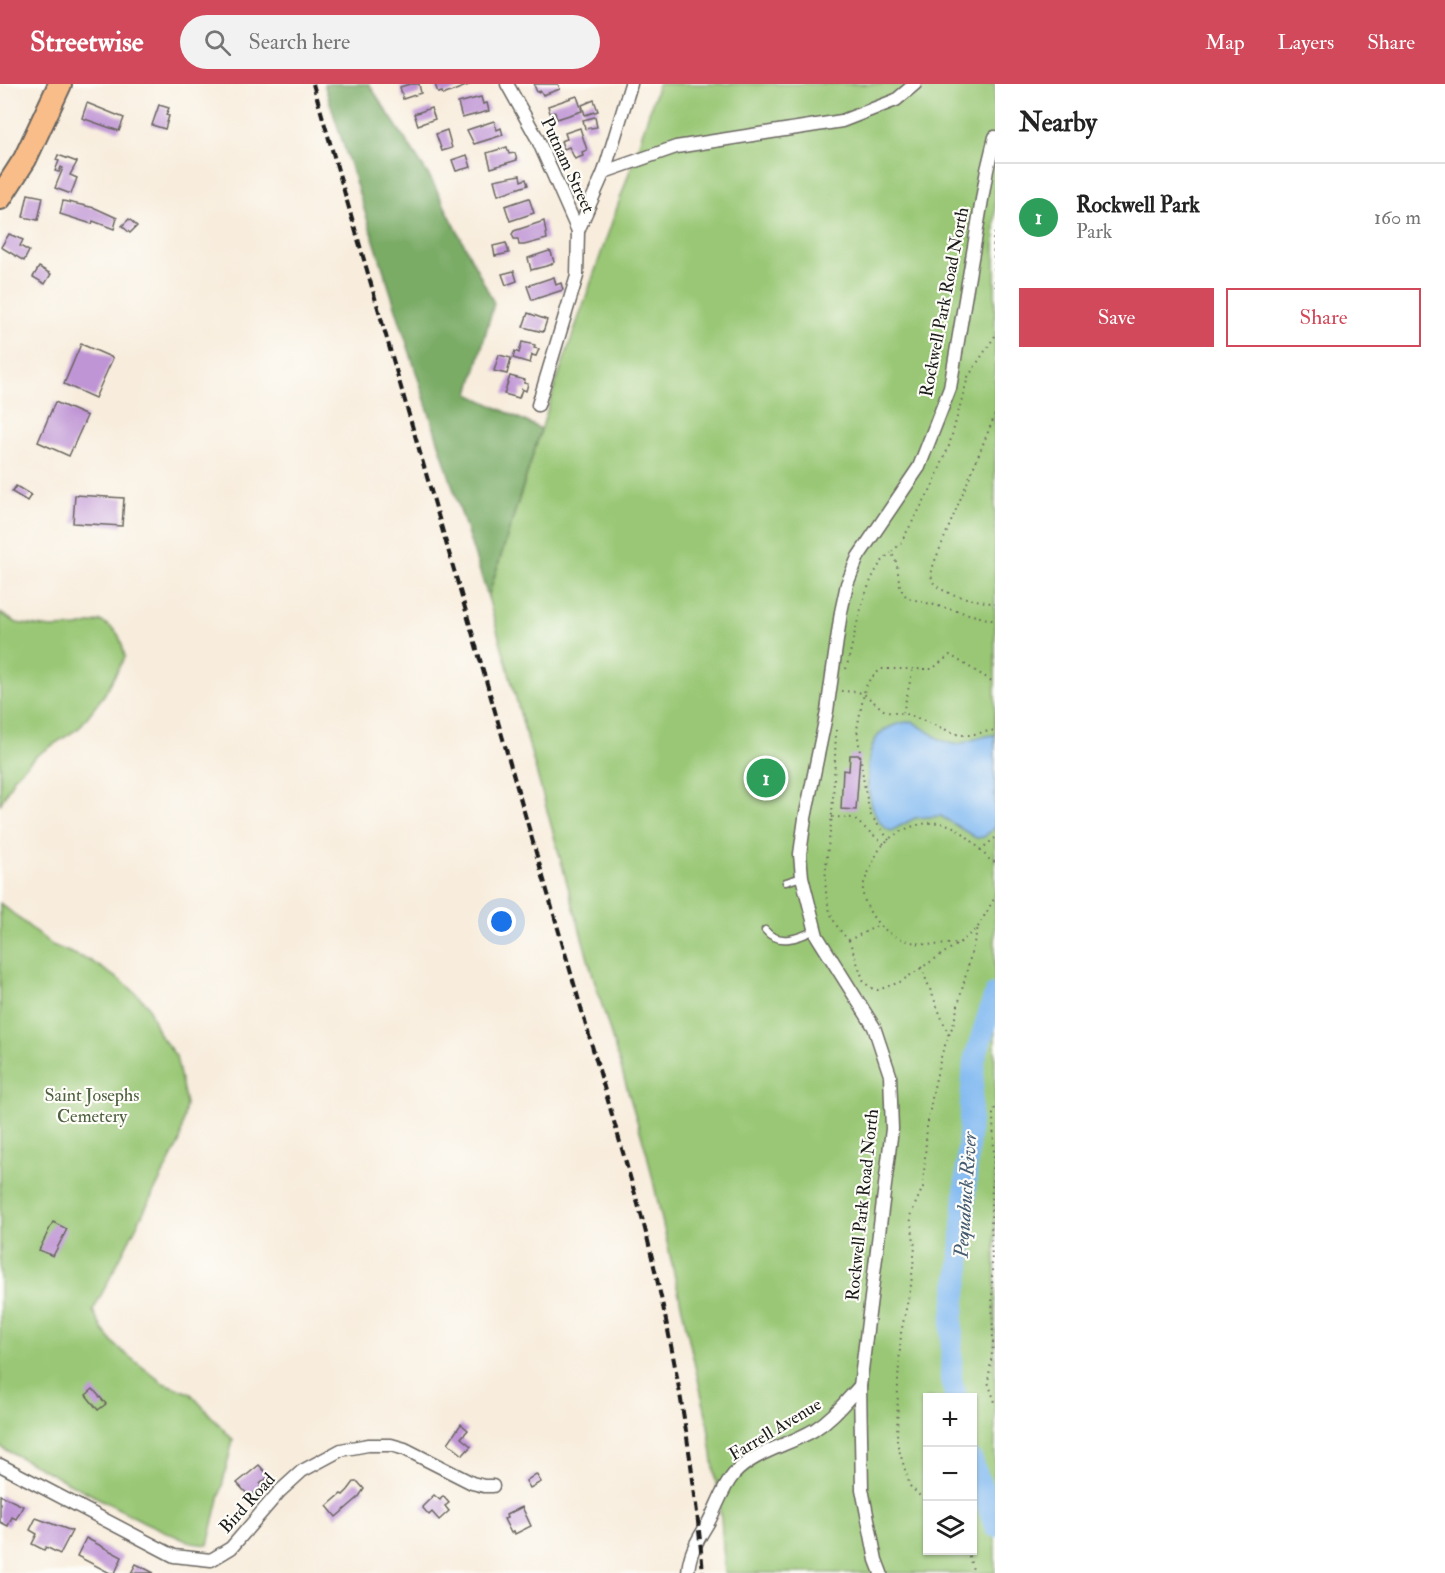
<!DOCTYPE html>
<meta charset="utf-8">
<style>
:root{--surface:#fff;--page:#f2f2f2;--text:#222;--muted:#767676;--line:#e0e0e0;--accent:#d1495b}
body{margin:0;font-family:"IM FELL Double Pica",serif;background:var(--page);color:var(--text)}
.controls{position:absolute;right:18px;bottom:18px;display:grid;overflow:hidden;border-radius:0px;box-shadow:0 2px 4px #0004}
.controls button{width:54px;height:54px;display:grid;place-items:center;padding:0;border:0;border-bottom:2px solid var(--line);background:var(--surface);color:var(--text);font:30px sans-serif}
.you{position:absolute;left:502px;top:838px;width:21px;height:21px;margin:-15px;border:4px solid #fff;border-radius:50%;background:#1a73e8;box-shadow:0 0 0 9px #1a73e833}
.badge{display:grid;place-items:center;width:39px;height:39px;border-radius:50%;background:var(--accent);color:#fff;font-size:20px;font-weight:700}
.pin{position:absolute;translate:-50% -50%;border:3px solid #fff;box-shadow:0 2px 6px #0006}
.list{margin:0;padding:0;list-style:none}
h2{display:flex;justify-content:space-between;align-items:center;height:78px;margin:0;padding:0 24px;font-size:26px}
h2 small{font-size:20px;font-weight:400;color:var(--muted)}
.list li{display:grid;grid-template-columns:39px 1fr auto;gap:18px;align-items:center;box-sizing:border-box;height:108px;padding:0 24px;border-top:2px solid var(--line)}
.list b{display:block;font-size:22px;white-space:nowrap}
.list p{margin:0;font-size:20px;white-space:nowrap;color:var(--muted)}
.list em{font-size:20px;font-style:normal;color:var(--muted)}
.actions{display:flex;gap:12px;padding:18px 24px}
.actions a{flex:1;padding:14px 0;border:2px solid var(--accent);border-radius:0px;text-align:center;font-size:21px;color:var(--accent)}
.actions .main{background:var(--accent);color:#fff}
.icon{flex:none;width:33px;height:33px;fill:none;stroke:currentColor;stroke-width:2;stroke-linecap:round;stroke-linejoin:round}
.map{position:relative;flex:none;width:995px;height:1489px;overflow:hidden}
header{display:flex;align-items:center;gap:36px;box-sizing:border-box;height:84px;padding:0 30px;background:var(--accent);color:#fff}
header strong{font-size:28px}
nav{display:flex;gap:33px;margin-inline-start:auto;font-size:21px}
.search{width:420px;height:54px;background:var(--page);display:flex;align-items:center;gap:15px;box-sizing:border-box;padding:0 21px;border-radius:33px;color:var(--muted);font-size:22px}
main{display:flex}
aside{flex:1;background:var(--surface)}
.map>svg:first-child{display:block}
.green{fill:#99c775;stroke:#5a7248;stroke-width:1.5;fill-rule:evenodd}
.forest{fill:#7aac66;stroke:#4b6441;stroke-width:1.5}
.water{fill:#81b9f1;stroke:#4e6a86;stroke-width:1.5}
.lines{fill:none;stroke-linecap:round;stroke-linejoin:round}
.river{stroke:#81b9f1;stroke-width:22}
.building{fill:#c095d5}
.lane-casing{stroke:#696560;stroke-width:9}
.street-casing{stroke:#696560;stroke-width:15}
.highway-casing{stroke:#696560;stroke-width:26}
.path{stroke:#696560;stroke-width:2;stroke-dasharray:1.5 4.5;stroke-linecap:butt}
.lane{stroke:#fff;stroke-width:6}
.street{stroke:#fff;stroke-width:12}
.highway{stroke:#f9bd89;stroke-width:22}
.rail{stroke:#1c1c1c;stroke-width:4;stroke-dasharray:9 4.5;stroke-linecap:butt}
.labels{text-anchor:middle;stroke-width:4.5;stroke-linejoin:round;paint-order:stroke}
.street-label{font-size:18px;fill:#1c1c1c;stroke:#fdfcf7}
.park-label{font-size:18px;fill:#4e6040;stroke:#fdfcf7}
.water-label{font-size:20px;font-style:italic;fill:#445b71;stroke:#fdfcf7}
</style>
<header>
<strong>Streetwise</strong>
<div class="search"><svg class="icon" aria-label="search" viewBox="0 0 24 24"><circle cx="10" cy="10" r="6"/><path d="M15 15l6 6"/></svg>Search here</div>
<nav><a>Map</a><a>Layers</a><a>Share</a></nav>
</header>
<main>
<div class="map">
<svg width="995" height="1489" viewBox="0 0 995 1489">
<rect width="100%" height="100%" fill="#fdfcf7"/>
<filter id="ink" filterUnits="userSpaceOnUse"><feTurbulence type="fractalNoise" baseFrequency=".0167" numOctaves="2"/><feDisplacementMap in="SourceGraphic" scale="12" xChannelSelector="R" yChannelSelector="G"/><feConvolveMatrix kernelMatrix="1 2 1 2 8 2 1 2 1" color-interpolation-filters="sRGB"/></filter>
<filter id="wash" filterUnits="userSpaceOnUse"><feTurbulence type="fractalNoise" baseFrequency=".008" numOctaves="4" result="noise"/><feDisplacementMap in="SourceGraphic" scale="24" xChannelSelector="R" yChannelSelector="G"/><feGaussianBlur stdDeviation="1.35" result="paint"/><feColorMatrix in="noise" values="0 0 0 0 0 0 0 0 0 0 0 0 0 0 0 0 0 1.4 0 .05"/><feComposite in="paint" operator="in"/></filter>
<g filter="url(#wash)">
<rect width="100%" height="100%" fill="#f8eddd"/>
<g class="green">
<path d="M 658,0 L 995,0 L 995,1489 L 725,1489 L 721,1435 L 707,1335 L 647,1070 L 588,875 L 488,513 L 556,299 L 637,66 ZM 928,1314 L 972,1314 L 972,1466 L 928,1466 Z"/>
<path d="M 0,529 L 17,539 L 51,544 L 78,543 L 100,537 C 120,547 120,551 125,573 L 104,611 L 79,644 L 36,672 L 15,692 L 0,721 Z"/>
<path d="M 0,819 L 52,861 L 91,877 L 127,901 L 147,920 L 159,950 L 176,972 L 186,1020 L 180,1057 L 93,1227 L 103,1246 L 117,1263 L 163,1299 L 190,1309 L 233,1356 L 208,1461 L 191,1459 L 144,1438 L 0,1363 Z"/>
</g>
<path class="forest" d="M 324,0 L 369,0 L 431,95 L 494,219 L 469,310 L 541,345 L 488,513 Z"/>
<path class="water" d="M 912,637 C 924,644 944,662 958,660 C 970,658 982,651 995,651 L 995,743 L 984,753 L 976,754 L 941,732 L 915,734 L 891,747 C 865,737 861,672 878,652 C 887,642 899,639 912,637 Z"/>
<g class="lines">
<g class="river">
<path d="M 956,1314 L 951,1295 L 952,1237 L 960,1183 L 974,977 L 995,910"/>
<path d="M 972,1377 L 995,1442"/>
</g>
</g>
<g id="blocks">
<g class="building">
<path d="M 410,0 L 419,0 L 421,9 L 403,15 L 400,3 Z"/>
<path d="M 435,0 L 471,0 L 443,11 L 442,8 L 438,9 Z"/>
<path d="M 536,0 L 558,0 L 560,5 L 543,11 L 541,7 L 537,8 L 534,1 Z"/>
<path d="M 577,12 L 582,27 L 557,35 L 555,28 L 550,29 L 548,22 Z"/>
<path d="M 481,13 L 483,20 L 487,19 L 489,27 L 462,34 L 458,19 Z"/>
<path d="M 594,16 L 598,27 L 585,31 L 582,21 Z"/>
<path d="M 87,19 L 124,34 L 119,47 L 82,34 Z"/>
<path d="M 159,21 L 169,24 L 166,31 L 169,32 L 165,45 L 152,41 Z"/>
<path d="M 431,24 L 435,35 L 418,41 L 414,30 Z"/>
<path d="M 595,33 L 597,43 L 585,45 L 583,36 Z"/>
<path d="M 494,37 L 497,46 L 501,44 L 503,51 L 474,60 L 467,46 Z"/>
<path d="M 580,44 L 587,66 L 582,68 L 583,72 L 575,75 L 569,63 L 564,65 L 561,57 L 567,55 L 565,49 Z"/>
<path d="M 447,46 L 452,64 L 442,67 L 436,50 Z"/>
<path d="M 507,63 L 509,70 L 515,69 L 517,76 L 491,84 L 487,69 Z"/>
<path d="M 58,71 L 77,78 L 70,91 L 77,94 L 71,110 L 55,104 L 63,84 L 61,83 L 59,88 L 55,87 L 59,77 L 56,76 Z"/>
<path d="M 467,71 L 471,83 L 456,87 L 452,76 Z"/>
<path d="M 520,91 L 521,97 L 526,95 L 528,101 L 498,111 L 494,96 Z"/>
<path d="M 28,110 L 43,113 L 38,136 L 23,133 Z"/>
<path d="M 529,114 L 534,129 L 510,137 L 505,122 Z"/>
<path d="M 63,117 L 95,124 L 117,134 L 114,145 L 93,137 L 92,140 L 60,130 Z"/>
<path d="M 129,135 L 137,142 L 130,149 L 122,142 Z"/>
<path d="M 544,137 L 547,155 L 524,161 L 519,161 L 518,155 L 514,155 L 512,150 L 514,147 Z"/>
<path d="M 9,150 L 23,156 L 20,162 L 29,167 L 24,177 L 1,163 Z"/>
<path d="M 506,159 L 509,169 L 495,172 L 493,162 Z"/>
<path d="M 549,167 L 551,168 L 554,178 L 550,181 L 531,186 L 528,174 Z"/>
<path d="M 39,183 L 51,190 L 45,200 L 33,193 Z"/>
<path d="M 514,187 L 517,197 L 506,201 L 502,190 Z"/>
<path d="M 554,193 L 556,201 L 561,199 L 563,206 L 532,216 L 527,202 Z"/>
<path d="M 528,229 L 547,236 L 543,248 L 523,243 Z"/>
<path d="M 522,258 L 535,261 L 534,264 L 539,265 L 536,272 L 532,271 L 530,279 L 513,274 L 515,267 L 519,269 Z"/>
<path d="M 81,260 L 113,274 L 95,314 L 64,300 Z"/>
<path d="M 499,271 L 511,274 L 507,290 L 494,287 Z"/>
<path d="M 510,292 L 525,296 L 524,299 L 528,300 L 526,307 L 522,305 L 519,314 L 504,310 Z"/>
<path d="M 55,318 L 87,332 L 69,372 L 38,358 Z"/>
<path d="M 16,402 L 31,411 L 27,417 L 12,408 Z"/>
<path d="M 75,411 L 124,414 L 122,442 L 73,439 Z"/>
<path d="M 850,671 L 860,671 L 856,726 L 841,725 L 843,686 L 849,687 Z"/>
<path d="M 53,1138 L 67,1145 L 53,1172 L 39,1166 Z"/>
<path d="M 93,1305 L 106,1320 L 98,1326 L 86,1311 Z"/>
<path d="M 461,1340 L 468,1346 L 461,1354 L 471,1362 L 463,1371 L 448,1359 Z"/>
<path d="M 259,1381 L 269,1392 L 260,1400 L 262,1402 L 250,1413 L 237,1399 Z"/>
<path d="M 536,1390 L 541,1398 L 530,1404 L 526,1397 Z"/>
<path d="M 354,1398 L 358,1398 L 364,1405 L 358,1414 L 336,1433 L 327,1422 L 341,1410 L 343,1411 L 348,1406 Z"/>
<path d="M 0,1411 L 23,1422 L 16,1435 L 12,1433 L 8,1442 L 0,1438 Z"/>
<path d="M 434,1411 L 440,1416 L 443,1412 L 449,1419 L 445,1422 L 449,1427 L 439,1436 L 432,1428 L 429,1431 L 422,1423 Z"/>
<path d="M 522,1423 L 531,1442 L 515,1450 L 514,1447 L 511,1449 L 504,1435 L 507,1434 L 506,1431 Z"/>
<path d="M 36,1434 L 72,1447 L 60,1470 L 46,1463 L 44,1466 L 32,1460 L 37,1450 L 30,1446 Z"/>
<path d="M 86,1454 L 122,1473 L 115,1489 L 110,1489 L 77,1472 Z"/>
<path d="M 136,1480 L 154,1489 L 131,1489 Z"/>
</g>
</g>
</g>
<g filter="url(#ink)">
<use href="#blocks" fill-opacity="0" stroke="#696560" stroke-width="1.5"/>
<g class="lines">
<g class="lane-casing">
<g id="lane">
<path d="M 786,798 L 802,793"/>
<path d="M 765,846 C 778,862 799,854 815,846"/>
</g>
</g>
<g class="street-casing">
<g id="street">
<path d="M 507,0 L 537,54 L 578,147 L 577,192 L 538,321"/>
<path d="M 604,88 L 676,63 L 842,37 L 896,16 L 915,0"/>
<path d="M 578,147 L 604,88 L 631,0"/>
<path d="M 0,1381 L 174,1472 L 211,1476 L 231,1464 L 279,1408 L 302,1387 L 341,1366 L 368,1361 L 391,1361 L 405,1365 L 472,1399 L 484,1402 L 493,1402"/>
<path d="M 688,1489 C 689,1468 698,1456 708,1439 C 717,1423 722,1404 734,1390 C 754,1368 789,1361 814,1346 C 833,1334 845,1318 860,1302"/>
<path d="M 881,1489 L 876,1476 L 862,1405 L 860,1302 L 892,1045 L 890,991 L 874,943 L 817,852 L 802,793 L 800,770 L 805,734 L 827,627 L 841,528 L 847,500 L 858,473 L 919,383 L 950,304 L 987,86 L 995,53"/>
</g>
</g>
<g class="highway-casing">
<path id="highway" d="M 0,114 L 25,75 L 60,0"/>
</g>
<g class="path">
<path d="M 995,149 L 993,152 L 995,203"/>
<path d="M 995,252 L 968,293 L 949,362 L 932,403 L 900,460 L 891,469 C 903,483 893,501 908,514 L 995,537"/>
<path d="M 995,331 L 934,479 C 932,486 930,492 933,498 C 942,512 979,516 995,520"/>
<path d="M 846,585 C 855,554 864,487 891,469"/>
<path d="M 841,607 L 858,608 L 864,610 L 886,628 L 907,630 L 959,651 L 969,651 L 995,646"/>
<path d="M 903,629 L 913,584"/>
<path d="M 836,646 C 835,674 834,702 832,729 C 829,772 812,823 849,856 L 879,841"/>
<path d="M 832,733 L 853,734 L 884,760"/>
<path d="M 889,756 L 870,730 L 864,700 L 857,645 L 865,604 L 870,595 L 881,585 L 932,585 L 950,571 L 995,599"/>
<path d="M 980,766 L 995,754"/>
<path d="M 849,856 L 864,898 L 871,904 L 878,906 L 900,898 L 962,857 L 978,843 L 995,813"/>
<path d="M 961,858 C 928,865 886,860 869,826 C 867,821 863,815 863,809 C 862,801 866,794 869,787 C 873,779 876,769 882,762 C 894,747 920,737 939,739 C 960,740 977,763 990,776 L 995,778"/>
<path d="M 921,883 L 949,952"/>
<path d="M 995,1024 L 993,1030 L 994,1070 L 991,1121 L 993,1262 L 988,1298 L 995,1318"/>
<path d="M 928,1420 L 910,1402 L 897,1359 L 898,1297 L 901,1249 L 911,1201 L 915,1163 L 910,1132 L 923,1103 L 927,1043 L 934,1003 L 942,969 L 953,941 L 978,843"/>
<path d="M 967,1466 L 974,1489"/>
</g>
<use href="#lane" class="lane"/>
<use href="#street" class="street"/>
<use href="#highway" class="highway"/>
<path class="rail" d="M 313,0 L 644,1141 C 673,1256 693,1371 703,1489"/>
</g>
</g>
<g class="labels">
<g class="street-label">
<text transform="translate(568 81) rotate(65)" y="6">Putnam Street</text>
<text transform="translate(944 218) rotate(-79)" y="6">Rockwell Park Road North</text>
<text transform="translate(862 1121) rotate(-84)" y="6">Rockwell Park Road North</text>
<text transform="translate(775 1345) rotate(-31)" y="6">Farrell Avenue</text>
<text transform="translate(247 1419) rotate(-48)" y="6">Bird Road</text>
</g>
<g class="park-label">
<text x="92" y="1017">Saint Josephs<tspan x="92" dy="21">Cemetery</tspan></text>
</g>
<g class="water-label">
<text transform="translate(965 1111) rotate(-86)" y="7">Pequabuck River</text>
</g>
</g>
</svg>
<div class="controls">
<button>+</button>
<button>−</button>
<button><svg class="icon" aria-label="layers" viewBox="0 0 24 24"><path d="M12 4l9 5-9 5-9-5zM3 14l9 5 9-5"/></svg></button>
</div>
<div class="you"></div>
<div class="pin badge" style="left:766px;top:694px;background:#2e9e5b">1</div>
</div>
<aside>
<h2>Nearby<small></small></h2>
<ul class="list">
<li><span class="badge" style="background:#2e9e5b">1</span><div><b>Rockwell Park</b><p>Park</p></div><em>160 m</em></li>
</ul>
<div class="actions"><a class="main">Save</a><a>Share</a></div>
</aside>
</main>
